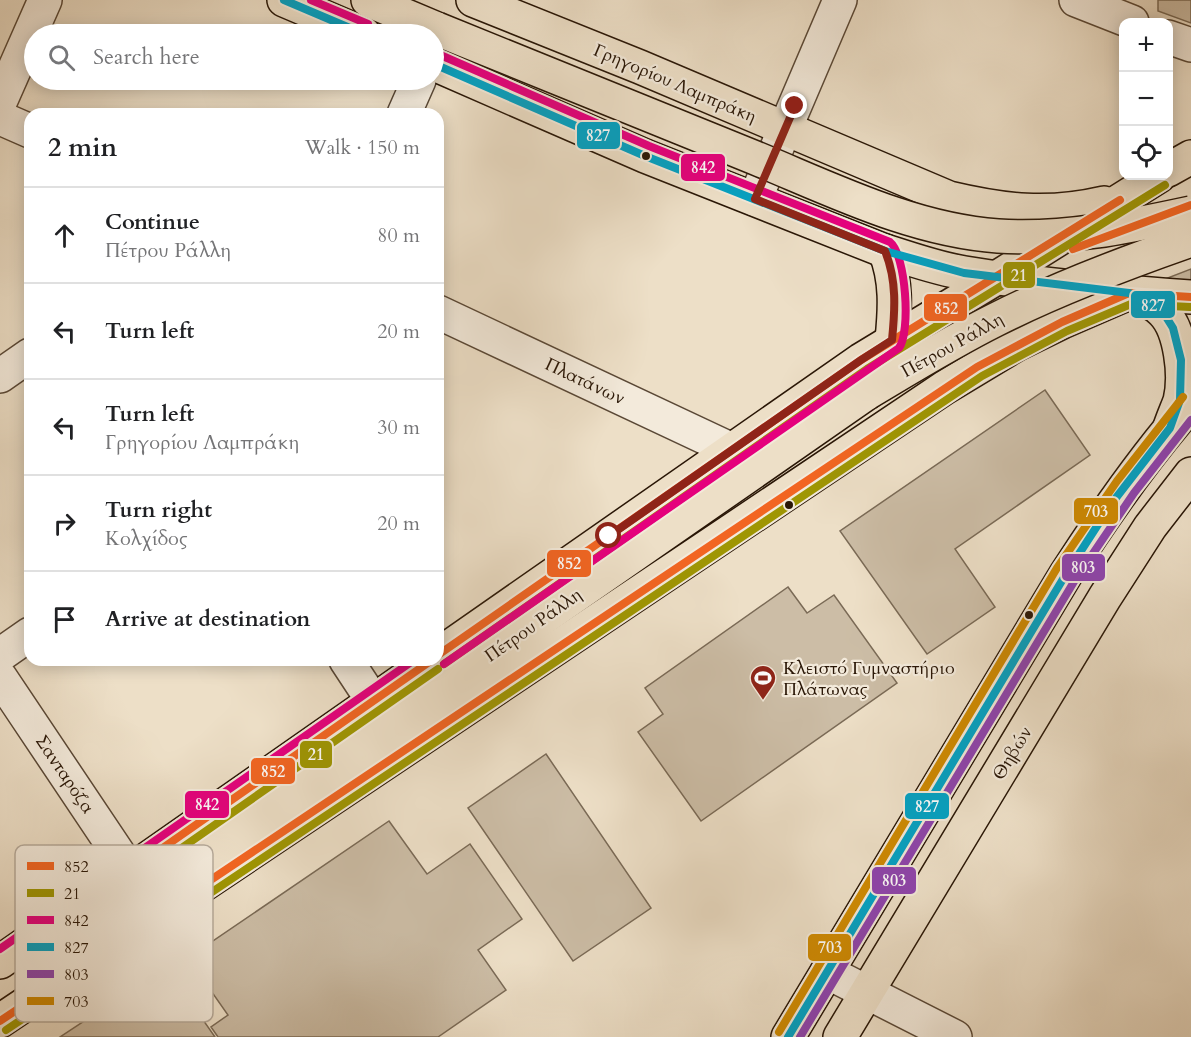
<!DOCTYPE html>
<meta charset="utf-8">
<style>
:root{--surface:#fff;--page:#f6f6f6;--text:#202124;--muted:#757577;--line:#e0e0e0}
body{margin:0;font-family:Cardo,serif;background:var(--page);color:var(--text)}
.controls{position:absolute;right:18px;top:18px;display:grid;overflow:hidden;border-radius:12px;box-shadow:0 3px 15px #0003}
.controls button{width:54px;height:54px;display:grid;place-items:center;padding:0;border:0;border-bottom:2px solid var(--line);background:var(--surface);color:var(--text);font:30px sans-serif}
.stop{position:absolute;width:18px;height:18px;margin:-14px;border:4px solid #8f2418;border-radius:50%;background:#fff}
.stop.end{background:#8f2418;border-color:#fff;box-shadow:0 2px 6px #0008}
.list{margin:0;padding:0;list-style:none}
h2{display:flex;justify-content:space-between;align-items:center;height:78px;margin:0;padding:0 24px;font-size:26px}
h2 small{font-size:20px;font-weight:400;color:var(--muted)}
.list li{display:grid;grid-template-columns:39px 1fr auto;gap:18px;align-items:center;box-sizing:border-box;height:96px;padding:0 24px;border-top:2px solid var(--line)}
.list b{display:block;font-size:22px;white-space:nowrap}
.list p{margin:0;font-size:20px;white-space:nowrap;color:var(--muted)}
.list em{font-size:20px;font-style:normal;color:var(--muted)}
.icon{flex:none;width:33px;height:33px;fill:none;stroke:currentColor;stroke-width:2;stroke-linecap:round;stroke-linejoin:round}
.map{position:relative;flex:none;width:1191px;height:1037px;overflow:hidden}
.search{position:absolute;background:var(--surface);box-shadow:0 3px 15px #0003;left:24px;top:24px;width:420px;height:66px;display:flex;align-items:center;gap:15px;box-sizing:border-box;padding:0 21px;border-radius:33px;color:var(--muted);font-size:22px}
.panel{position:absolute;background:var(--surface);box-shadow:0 3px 15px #0003;left:24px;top:108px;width:420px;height:558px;border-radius:18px}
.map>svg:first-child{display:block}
.green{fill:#ccbda6;stroke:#7a6a56;stroke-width:1.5}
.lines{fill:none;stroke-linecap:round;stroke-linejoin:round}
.minor-casing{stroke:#5a4836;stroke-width:36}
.major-casing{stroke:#291606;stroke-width:36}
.minor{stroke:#f3eadb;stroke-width:33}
.major{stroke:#eddfc7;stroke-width:33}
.major-bridge-casing{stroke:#291606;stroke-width:36;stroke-linecap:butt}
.major-bridge{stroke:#eddfc7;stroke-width:33}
.bus-1-casing{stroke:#f3eadb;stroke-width:12}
.bus-2-casing{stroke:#f3eadb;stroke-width:12}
.bus-3-casing{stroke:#f3eadb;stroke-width:12}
.bus-4-casing{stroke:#f3eadb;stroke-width:12}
.bus-5-casing{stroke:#f3eadb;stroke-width:12}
.bus-6-casing{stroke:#f3eadb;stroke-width:12}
.bus-1{stroke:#f26522;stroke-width:8}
.bus-2{stroke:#9f9603;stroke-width:8}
.bus-3{stroke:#e5007d;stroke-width:8}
.bus-4{stroke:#02a2c4;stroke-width:8}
.bus-5{stroke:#8e44ad;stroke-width:8}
.bus-6{stroke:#ce8901;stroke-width:8}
.route{stroke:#8f2418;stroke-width:8}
.bus-dot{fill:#291606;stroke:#f3eadb;stroke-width:2}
.labels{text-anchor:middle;stroke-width:4.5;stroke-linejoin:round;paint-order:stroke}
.street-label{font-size:18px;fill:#291606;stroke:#f3eadb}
.poi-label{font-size:18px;fill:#291606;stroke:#f3eadb;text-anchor:start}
.key{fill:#f3eadb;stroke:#b6aa9b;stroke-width:1.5}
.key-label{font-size:16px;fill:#291606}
.line-badge{stroke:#f3eadb;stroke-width:2}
.badge-label{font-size:16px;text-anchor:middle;font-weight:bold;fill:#fff}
</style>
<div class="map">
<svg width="1191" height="1037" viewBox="0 0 1191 1037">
<rect width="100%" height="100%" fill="#eddfc7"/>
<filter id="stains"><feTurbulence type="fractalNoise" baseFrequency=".00333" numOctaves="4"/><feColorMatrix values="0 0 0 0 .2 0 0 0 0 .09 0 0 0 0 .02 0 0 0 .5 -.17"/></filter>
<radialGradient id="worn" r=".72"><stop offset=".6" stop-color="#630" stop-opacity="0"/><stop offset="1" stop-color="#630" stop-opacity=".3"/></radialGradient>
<g class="green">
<path d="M 1158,0 L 1191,0 L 1191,23 L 1158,11 Z"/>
<path d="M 1191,269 L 1191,285 L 1160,281 Z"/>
<path d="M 1045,390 L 1090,455 L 955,549 L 995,607 L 927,654 L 840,531 Z"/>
<path d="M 788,587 L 807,613 L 834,595 L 897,683 L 701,821 L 638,732 L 663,714 L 645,688 Z"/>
<path d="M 546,754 L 651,908 L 573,961 L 468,808 Z"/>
<path d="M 389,821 L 427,874 L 470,844 L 522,919 L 478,950 L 506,990 L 438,1037 L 218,1037 L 211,1027 L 228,1015 L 188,958 Z"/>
<path d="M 166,967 L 215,1037 L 60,1037 Z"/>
</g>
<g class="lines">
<g class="minor-casing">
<g id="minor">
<path d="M 1076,0 L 1132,22"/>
<path d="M 1168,37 L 1191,45"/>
<path d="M 0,102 L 45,0"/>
<path d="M 404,114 L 419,80"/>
<path d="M 0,118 L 30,131"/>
<path d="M 755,199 L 840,0"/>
<path d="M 438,312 L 732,450"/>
<path d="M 0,376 L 30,355"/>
<path d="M 0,655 L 30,634"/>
<path d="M 346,660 L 373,701"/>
<path d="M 0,677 L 130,871"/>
<path d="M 827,972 L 955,1037"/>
</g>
</g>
<g class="major-casing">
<g id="major">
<path d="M 284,0 L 364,34"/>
<path d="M 368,0 L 437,29"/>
<path d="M 473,0 L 640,67 L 949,198 C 1004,211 1048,216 1104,203"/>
<path d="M 434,64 L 645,156 L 885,251 C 911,259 938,269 965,273 C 1038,285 1117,292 1191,297"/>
<path d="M 1168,170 L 1191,157"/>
<path d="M 885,251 C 897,280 895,310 892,340"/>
<path d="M 1131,294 C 1142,298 1155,303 1163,312 C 1181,330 1186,376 1180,401 C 1177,409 1173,418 1170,427"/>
<path d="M 438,655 L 861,360 L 998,277 L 1159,176"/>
<path d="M 102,928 L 146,894 L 867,393"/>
<path d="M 0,962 L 432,660"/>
<path d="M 0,1021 L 944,388 L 1017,344 L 1062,322 L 1129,293"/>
<path d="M 788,1037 L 1066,574 C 1104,515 1144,457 1191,404"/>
<path d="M 840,1037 L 1105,597 L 1150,527 L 1191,474"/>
</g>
</g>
<use href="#minor" class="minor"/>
<use href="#major" class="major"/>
<g class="major-bridge-casing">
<g id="major-bridge">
<path d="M 437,29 C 543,72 648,115 753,157 C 831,189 912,230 998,236 C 1065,240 1126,227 1191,213"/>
<path d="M 867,393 C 909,368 951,342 995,320 C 1058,288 1125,263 1191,240"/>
</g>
</g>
<use href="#major-bridge" class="major-bridge"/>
<g class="bus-1-casing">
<g id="bus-1">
<path d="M 1073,249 L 1191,205"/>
<path d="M 438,655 L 861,360 L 1120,200"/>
<path d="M 114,882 L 432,660"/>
<path d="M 0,1021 L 977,367 L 1062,322 L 1129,293 L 1191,297"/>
</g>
</g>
<g class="bus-2-casing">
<g id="bus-2">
<path d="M 444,664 L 867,369 L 1165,185"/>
<path d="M 120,891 L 438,669"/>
<path d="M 6,1030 L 982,376 L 1067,331 L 1131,304 L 1190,307"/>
</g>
</g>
<g class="bus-3-casing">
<g id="bus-3">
<path d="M 311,0 L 368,24"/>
<path d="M 438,54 L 649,146 L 890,242 C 906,255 911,332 899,348 L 444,664"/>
<path d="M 0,949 L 414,660"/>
</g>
</g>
<g class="bus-4-casing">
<g id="bus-4">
<path d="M 284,0 L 364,34"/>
<path d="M 434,64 L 645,156 L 885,251 L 964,273 L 1129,293 L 1149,302 L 1163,312 L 1173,328 L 1181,360 L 1180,400 L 1170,428 L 1112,503 L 1066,574 L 788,1037"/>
</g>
</g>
<g class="bus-5-casing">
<path id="bus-5" d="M 800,1037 L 1075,580 L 1134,493 L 1191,420"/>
</g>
<g class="bus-6-casing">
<path id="bus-6" d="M 779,1032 L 1057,568 L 1117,481 L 1183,397"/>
</g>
<use href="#bus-1" class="bus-1"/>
<use href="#bus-2" class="bus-2"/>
<use href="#bus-3" class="bus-3"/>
<use href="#bus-4" class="bus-4"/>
<use href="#bus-5" class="bus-5"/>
<use href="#bus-6" class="bus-6"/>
</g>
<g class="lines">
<path class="route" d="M 609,536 L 861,360 L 892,340 C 895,310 897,280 885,251 L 755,199 L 795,106"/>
</g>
<defs>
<g id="stadium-pin" transform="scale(1.35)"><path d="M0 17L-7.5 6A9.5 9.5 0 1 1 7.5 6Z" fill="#8f2418" stroke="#f3eadb"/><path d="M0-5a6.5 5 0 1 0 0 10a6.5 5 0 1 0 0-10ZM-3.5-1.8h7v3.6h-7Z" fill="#fff"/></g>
</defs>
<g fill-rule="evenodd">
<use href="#stadium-pin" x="763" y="678"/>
</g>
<g class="bus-dot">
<circle cx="646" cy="156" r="5"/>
<circle cx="789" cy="505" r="5"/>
<circle cx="1029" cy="615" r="5"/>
</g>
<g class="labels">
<g class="street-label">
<text transform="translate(675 83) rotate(23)" y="6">Γρηγορίου Λαμπράκη</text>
<text transform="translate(952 345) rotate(-29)" y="6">Πέτρου Ράλλη</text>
<text transform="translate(585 381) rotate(25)" y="6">Πλατάνων</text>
<text transform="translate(533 625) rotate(-35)" y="6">Πέτρου Ράλλη</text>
<text transform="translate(1012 753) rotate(-59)" y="6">Θηβών</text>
<text transform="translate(65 774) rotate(56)" y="6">Σανταρόζα</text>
</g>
<g class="poi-label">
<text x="783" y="674">Κλειστό Γυμναστήριο<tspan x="783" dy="21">Πλάτωνας</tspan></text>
</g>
</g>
<rect x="15" y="845" width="198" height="177" rx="9" class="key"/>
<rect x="27" y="862" width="27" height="8" fill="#f26522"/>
<rect x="27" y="889" width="27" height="8" fill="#9f9603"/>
<rect x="27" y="916" width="27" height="8" fill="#e5007d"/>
<rect x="27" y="943" width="27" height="8" fill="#02a2c4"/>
<rect x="27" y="970" width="27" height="8" fill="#8e44ad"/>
<rect x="27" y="997" width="27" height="8" fill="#ce8901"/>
<g class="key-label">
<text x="64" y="872">852</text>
<text x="64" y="899">21</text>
<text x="64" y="926">842</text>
<text x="64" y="953">827</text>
<text x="64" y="980">803</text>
<text x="64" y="1007">703</text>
</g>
<g class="line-badge">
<rect x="576" y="121" width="45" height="29" rx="6" fill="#02a2c4"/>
<rect x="680" y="153" width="46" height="29" rx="6" fill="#e5007d"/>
<rect x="1002" y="261" width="34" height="28" rx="6" fill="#9f9603"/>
<rect x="1130" y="290" width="46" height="29" rx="6" fill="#02a2c4"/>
<rect x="923" y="293" width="45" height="29" rx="6" fill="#f26522"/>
<rect x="1073" y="497" width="46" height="28" rx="6" fill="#ce8901"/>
<rect x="546" y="549" width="46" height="29" rx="6" fill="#f26522"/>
<rect x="1061" y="553" width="45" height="29" rx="6" fill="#8e44ad"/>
<rect x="299" y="740" width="34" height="29" rx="6" fill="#9f9603"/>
<rect x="250" y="757" width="46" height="28" rx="6" fill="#f26522"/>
<rect x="184" y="790" width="46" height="29" rx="6" fill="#e5007d"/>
<rect x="904" y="792" width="46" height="28" rx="6" fill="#02a2c4"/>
<rect x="871" y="866" width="46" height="29" rx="6" fill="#8e44ad"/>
<rect x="807" y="933" width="45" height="29" rx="6" fill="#ce8901"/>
</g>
<g class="badge-label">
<text x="598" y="141">827</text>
<text x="703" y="173">842</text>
<text x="1019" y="281">21</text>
<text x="1153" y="311">827</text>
<text x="946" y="314">852</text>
<text x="1096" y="517">703</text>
<text x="569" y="569">852</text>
<text x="1083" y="573">803</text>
<text x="316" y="760">21</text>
<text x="273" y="777">852</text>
<text x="207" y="810">842</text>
<text x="927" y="812">827</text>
<text x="894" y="886">803</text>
<text x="830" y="953">703</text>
</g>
<rect width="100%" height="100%" filter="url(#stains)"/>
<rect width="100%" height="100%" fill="url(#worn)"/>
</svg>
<div class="controls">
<button>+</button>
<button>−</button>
<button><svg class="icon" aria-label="locate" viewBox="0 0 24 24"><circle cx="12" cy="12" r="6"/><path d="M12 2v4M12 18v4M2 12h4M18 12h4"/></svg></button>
</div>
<div class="stop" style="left:609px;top:536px"></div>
<div class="stop end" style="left:795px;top:106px"></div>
<div class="search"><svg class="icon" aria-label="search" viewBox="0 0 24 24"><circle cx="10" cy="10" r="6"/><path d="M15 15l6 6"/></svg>Search here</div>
<section class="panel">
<h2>2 min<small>Walk · 150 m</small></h2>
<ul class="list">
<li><svg class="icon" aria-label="ahead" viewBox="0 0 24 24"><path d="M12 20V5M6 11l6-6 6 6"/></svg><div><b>Continue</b><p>Πέτρου Ράλλη</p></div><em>80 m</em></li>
<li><svg class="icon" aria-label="left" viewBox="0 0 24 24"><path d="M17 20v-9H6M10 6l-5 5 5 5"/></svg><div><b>Turn left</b></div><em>20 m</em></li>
<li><svg class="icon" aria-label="left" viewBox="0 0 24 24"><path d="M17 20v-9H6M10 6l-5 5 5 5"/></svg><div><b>Turn left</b><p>Γρηγορίου Λαμπράκη</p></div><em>30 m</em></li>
<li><svg class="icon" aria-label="right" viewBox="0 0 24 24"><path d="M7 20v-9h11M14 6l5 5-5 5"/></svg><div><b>Turn right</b><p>Κολχίδος</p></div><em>20 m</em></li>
<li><svg class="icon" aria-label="arrive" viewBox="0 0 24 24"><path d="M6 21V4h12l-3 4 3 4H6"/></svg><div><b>Arrive at destination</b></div></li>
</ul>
</section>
</div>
